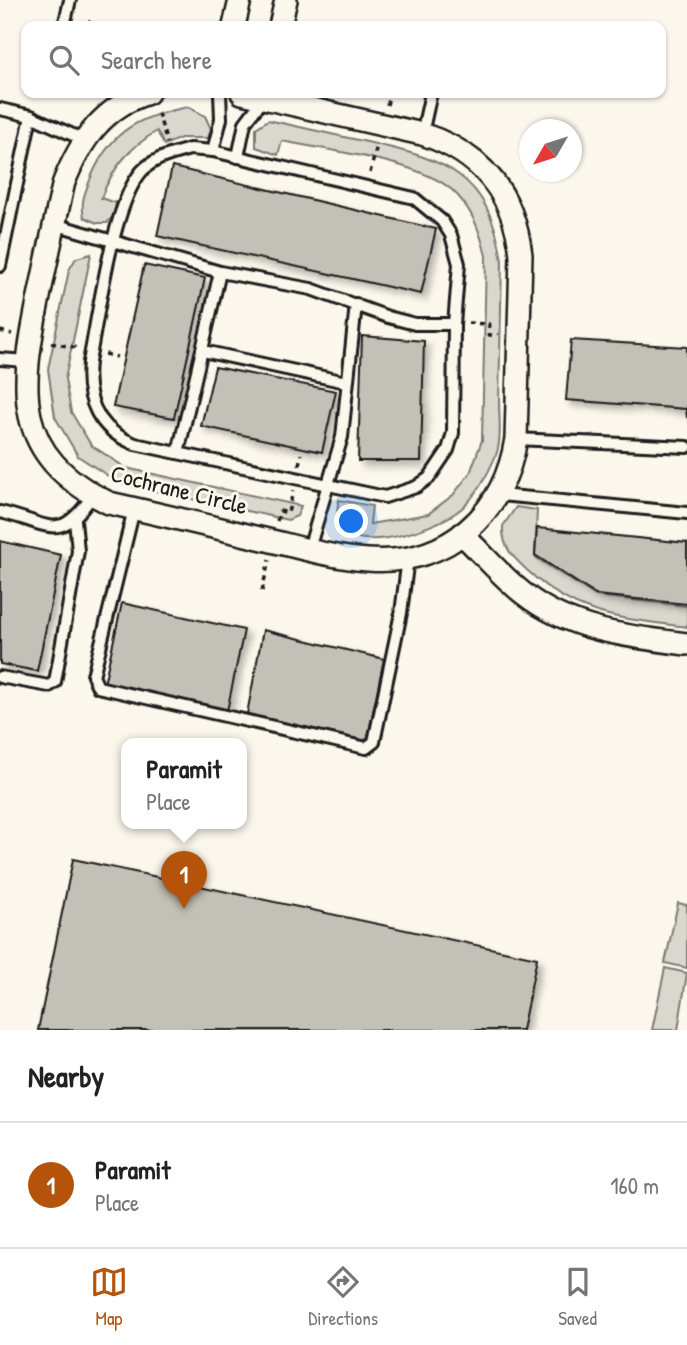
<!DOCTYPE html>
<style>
:root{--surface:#fff;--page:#f6f6f6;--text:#222;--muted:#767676;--line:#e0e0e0;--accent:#b45309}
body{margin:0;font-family:"Patrick Hand",sans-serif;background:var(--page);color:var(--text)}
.compass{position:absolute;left:519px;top:119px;width:63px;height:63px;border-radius:50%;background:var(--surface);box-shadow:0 2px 5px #0004;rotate:231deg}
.you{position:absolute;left:352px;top:522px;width:24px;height:24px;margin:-18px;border:5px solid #fff;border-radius:50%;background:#1a73e8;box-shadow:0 0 0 10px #1a73e833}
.badge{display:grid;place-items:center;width:46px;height:46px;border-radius:50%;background:var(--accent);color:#fff;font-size:23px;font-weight:700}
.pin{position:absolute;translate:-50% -58px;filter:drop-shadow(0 2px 4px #0008)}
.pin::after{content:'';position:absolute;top:37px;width:24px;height:21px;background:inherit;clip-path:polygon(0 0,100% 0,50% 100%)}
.popup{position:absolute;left:121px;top:738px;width:126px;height:91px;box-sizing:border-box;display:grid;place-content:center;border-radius:14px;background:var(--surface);filter:drop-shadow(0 2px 5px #0005);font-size:23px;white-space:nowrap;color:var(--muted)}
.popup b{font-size:26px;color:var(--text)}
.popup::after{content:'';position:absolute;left:50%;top:100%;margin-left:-14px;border:14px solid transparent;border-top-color:var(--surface)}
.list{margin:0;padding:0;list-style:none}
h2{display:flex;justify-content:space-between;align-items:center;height:91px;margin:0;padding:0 28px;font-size:30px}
h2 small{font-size:23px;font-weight:400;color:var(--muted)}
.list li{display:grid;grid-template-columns:46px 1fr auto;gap:21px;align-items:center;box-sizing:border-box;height:126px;padding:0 28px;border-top:2px solid var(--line)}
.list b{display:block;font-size:26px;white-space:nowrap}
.list p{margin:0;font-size:23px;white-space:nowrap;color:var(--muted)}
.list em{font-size:23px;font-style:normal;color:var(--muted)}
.icon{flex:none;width:38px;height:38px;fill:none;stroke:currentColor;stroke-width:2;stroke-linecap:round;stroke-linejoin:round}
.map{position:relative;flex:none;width:687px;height:1030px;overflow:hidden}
.search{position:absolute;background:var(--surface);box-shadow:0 2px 5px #0004;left:21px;right:21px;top:21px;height:77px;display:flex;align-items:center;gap:18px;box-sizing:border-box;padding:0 24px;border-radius:14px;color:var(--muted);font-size:26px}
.sheet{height:217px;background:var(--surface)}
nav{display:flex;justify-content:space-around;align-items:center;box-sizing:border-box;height:98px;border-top:2px solid var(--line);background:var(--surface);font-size:19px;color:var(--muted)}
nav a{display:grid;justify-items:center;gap:4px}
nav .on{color:var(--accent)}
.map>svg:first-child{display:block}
.green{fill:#dad7ce;stroke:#7b7a75;stroke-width:2}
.building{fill:#c3c0b8;stroke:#1c1c1c;stroke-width:2;filter:url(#shadow)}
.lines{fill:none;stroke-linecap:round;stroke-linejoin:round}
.lane-casing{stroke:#1c1c1c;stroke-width:16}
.street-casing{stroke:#1c1c1c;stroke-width:26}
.path{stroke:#1c1c1c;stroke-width:3.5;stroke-dasharray:5 5;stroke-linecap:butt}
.lane{stroke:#fbf7ec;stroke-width:10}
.street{stroke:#fbf7ec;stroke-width:21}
.labels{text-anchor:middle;stroke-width:6;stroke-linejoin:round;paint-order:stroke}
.street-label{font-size:24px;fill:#1c1c1c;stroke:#fbf7ec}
</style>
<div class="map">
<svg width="687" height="1030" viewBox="0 0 687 1030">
<defs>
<filter id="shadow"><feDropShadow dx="5" dy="5" stdDeviation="3.5" flood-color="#0004"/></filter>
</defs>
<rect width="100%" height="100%" fill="#fbf7ec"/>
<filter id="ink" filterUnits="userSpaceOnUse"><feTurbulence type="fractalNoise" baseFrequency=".0143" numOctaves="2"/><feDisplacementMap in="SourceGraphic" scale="14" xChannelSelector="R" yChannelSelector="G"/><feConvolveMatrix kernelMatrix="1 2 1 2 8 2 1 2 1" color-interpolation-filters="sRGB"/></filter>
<g filter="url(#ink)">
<g class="green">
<path d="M 188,107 L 205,116 L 211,129 L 208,138 L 181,138 L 164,145 L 157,131 C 129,148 113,167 101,198 L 116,203 L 114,215 L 107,223 L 97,223 L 84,217 C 80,201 86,190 92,175 C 112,129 141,116 188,107 Z"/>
<path d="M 268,120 C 301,127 334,135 367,142 C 446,160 489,173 502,261 C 501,308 500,354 499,401 C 499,417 502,440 496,455 C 488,474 478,494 462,508 C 435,532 321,568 339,500 L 372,506 L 370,524 L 428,514 L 453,495 L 470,473 L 482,440 L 486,256 C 480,231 472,208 452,190 C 419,161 326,150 282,141 L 278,155 L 256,147 L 256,128 Z"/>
<path d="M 91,254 L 65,379 L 71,412 L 91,445 L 126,468 L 301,506 L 297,516 L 288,520 L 119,483 L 78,456 L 55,417 L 48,369 L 69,270 L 76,258 Z"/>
<path d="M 516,507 L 537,510 L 535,557 L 596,596 L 687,606 L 687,627 C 622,618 578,618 528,571 C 513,557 502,548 503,526 Z"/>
<path d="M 678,903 L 687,905 L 687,968 L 665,963 Z"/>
<path d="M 665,968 L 687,973 L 678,1030 L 652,1030 Z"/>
</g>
<g class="building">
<path d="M 172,167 L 436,229 L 421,294 L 157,236 Z"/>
<path d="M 144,265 L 205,278 L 174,418 L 113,407 Z"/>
<path d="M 362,336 L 424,341 L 421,461 L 358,461 Z"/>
<path d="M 571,340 L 687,347 L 687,418 L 686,409 L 566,400 Z"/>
<path d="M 215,367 L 336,391 L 322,452 L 201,426 Z"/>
<path d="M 537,528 L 687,543 L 687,604 L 596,595 L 535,555 Z"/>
<path d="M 0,541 L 61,555 L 37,671 L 0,664 Z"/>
<path d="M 122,603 L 244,630 L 227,711 L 104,684 Z"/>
<path d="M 263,630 L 384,659 L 367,741 L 247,714 Z"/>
<path d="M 73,859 L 537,958 L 522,1030 L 38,1030 Z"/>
</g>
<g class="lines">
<g class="lane-casing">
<g id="lane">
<path d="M 64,26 L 70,0"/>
<path d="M 0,109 L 31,116 L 0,266"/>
<path d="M 31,116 L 84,140"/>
<path d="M 422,134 L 431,93"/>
<path d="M 190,149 L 213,151 L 414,198 L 442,221 L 451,235 L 459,264 L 454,324 L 453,433 L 448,450 L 429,478 L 416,487 L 385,497 L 135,444 C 98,430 85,400 89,362 C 98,316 112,212 138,176 C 149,159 172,154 190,149 Z"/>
<path d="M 213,151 L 221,119 L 220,93"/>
<path d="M 238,157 L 245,123 L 264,98"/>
<path d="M 54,224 L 220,272 L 311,289 L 388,317 L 415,324 L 454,324"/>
<path d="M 203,351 L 346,382"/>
<path d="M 0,359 L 26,361"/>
<path d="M 516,439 L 687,447"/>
<path d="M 178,453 L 220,272"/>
<path d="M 500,495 L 687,513"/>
<path d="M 134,509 L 93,676 L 98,687 L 366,748 L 374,742 L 401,613 L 408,558"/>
<path d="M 0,512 C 50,523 58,545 93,495"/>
<path d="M 309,549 L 342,437 L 356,304"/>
<path d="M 0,677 L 49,686 L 55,682 L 78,551 L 75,520"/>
</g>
</g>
<g class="street-casing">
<g id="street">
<path d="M 234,26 L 240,0"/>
<path d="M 280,26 L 286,0"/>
<path d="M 148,93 C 103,107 81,140 64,182 C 55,220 47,259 39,297 C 20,389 11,455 109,503 C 159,514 209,526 259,538 C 295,546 332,558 368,560 C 447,566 504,515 516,439 L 521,255 C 514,193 481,153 422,134 L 242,93"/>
<path d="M 462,534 C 483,554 502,577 524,594 C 571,631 630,637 687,644"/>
</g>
</g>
<g class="path">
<path d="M 88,21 L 93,26"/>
<path d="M 387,105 L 390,93"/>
<path d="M 158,113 L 167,143"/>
<path d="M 370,173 L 377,145"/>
<path d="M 468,323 L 489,324 L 489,335 L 498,335"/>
<path d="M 0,331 L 12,334"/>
<path d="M 51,343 L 78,348"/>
<path d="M 105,354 L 117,357"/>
<path d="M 299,465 L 301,454"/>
<path d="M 277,521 L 280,511 L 288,513 L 293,491"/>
<path d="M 262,591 L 269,560"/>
</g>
<use href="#lane" class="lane"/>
<use href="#street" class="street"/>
</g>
</g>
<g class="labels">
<g class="street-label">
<text transform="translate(179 490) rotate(14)" y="8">Cochrane Circle</text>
</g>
</g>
</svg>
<svg class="compass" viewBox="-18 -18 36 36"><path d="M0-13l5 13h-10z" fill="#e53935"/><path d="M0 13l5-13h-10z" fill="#767676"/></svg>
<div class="you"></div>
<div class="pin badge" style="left:184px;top:909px">1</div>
<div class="popup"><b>Paramit</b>Place</div>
<div class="search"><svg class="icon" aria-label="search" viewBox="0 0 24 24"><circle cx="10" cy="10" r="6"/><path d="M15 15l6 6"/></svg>Search here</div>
</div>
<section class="sheet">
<h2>Nearby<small></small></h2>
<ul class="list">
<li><span class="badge">1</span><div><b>Paramit</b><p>Place</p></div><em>160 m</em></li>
</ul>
</section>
<nav>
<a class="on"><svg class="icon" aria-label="map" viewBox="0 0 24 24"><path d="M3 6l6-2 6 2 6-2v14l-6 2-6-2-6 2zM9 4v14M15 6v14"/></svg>Map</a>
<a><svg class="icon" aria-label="directions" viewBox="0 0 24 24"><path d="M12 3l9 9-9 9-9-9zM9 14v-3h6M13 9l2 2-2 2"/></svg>Directions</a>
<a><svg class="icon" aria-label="saved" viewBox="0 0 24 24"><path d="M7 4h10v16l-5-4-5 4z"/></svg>Saved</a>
</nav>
